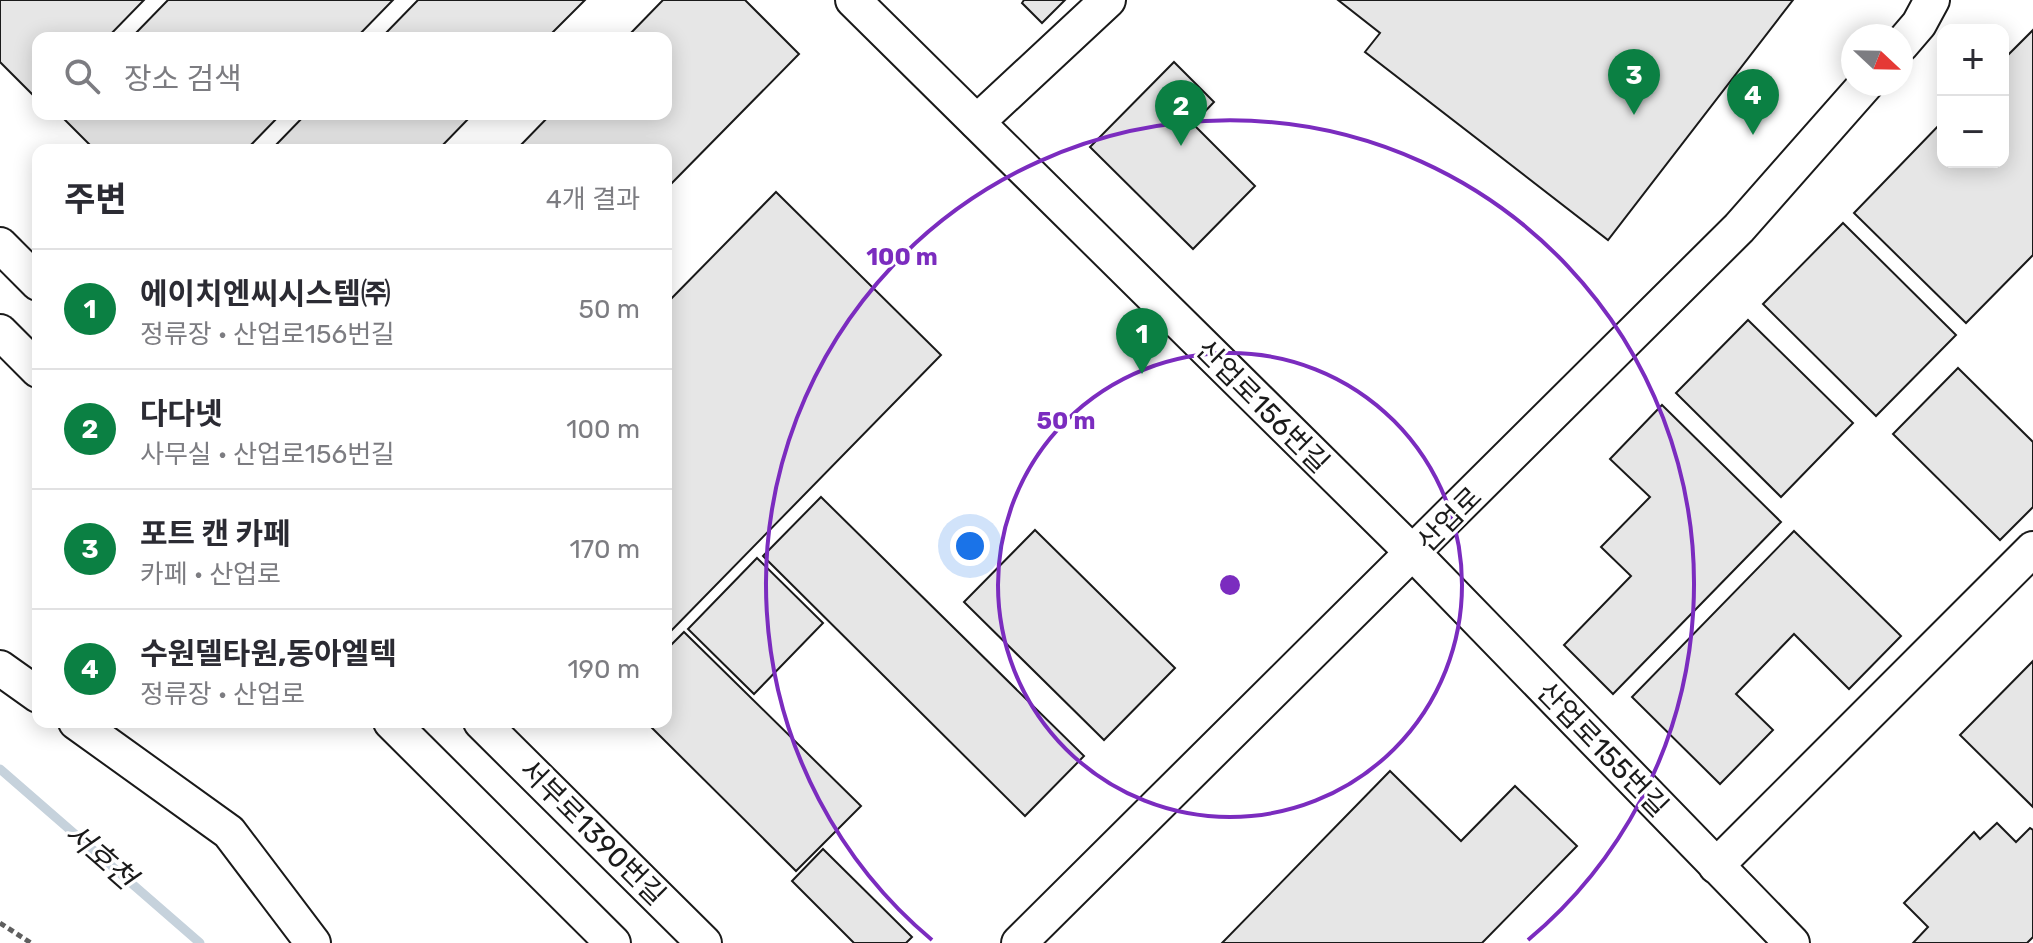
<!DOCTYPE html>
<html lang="ko">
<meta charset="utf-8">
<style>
:root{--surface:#fff;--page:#f7f7f7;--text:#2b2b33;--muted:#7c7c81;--line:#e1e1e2;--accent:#0b8043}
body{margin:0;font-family:Rubik,"Noto Sans KR",sans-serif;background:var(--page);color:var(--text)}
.controls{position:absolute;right:24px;top:24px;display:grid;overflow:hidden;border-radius:16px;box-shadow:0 4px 20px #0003}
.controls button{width:72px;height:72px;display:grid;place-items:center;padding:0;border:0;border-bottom:2px solid var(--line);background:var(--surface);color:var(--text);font:40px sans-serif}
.compass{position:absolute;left:1841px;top:24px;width:72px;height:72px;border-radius:50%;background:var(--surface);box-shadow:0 4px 20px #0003;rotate:112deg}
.you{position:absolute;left:970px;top:546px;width:28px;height:28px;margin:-20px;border:6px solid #fff;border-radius:50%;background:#1a73e8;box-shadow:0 0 0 12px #1a73e833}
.badge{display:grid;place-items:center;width:52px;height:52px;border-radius:50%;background:var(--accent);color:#fff;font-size:26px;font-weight:700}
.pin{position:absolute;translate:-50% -66px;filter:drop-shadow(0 2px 4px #0008)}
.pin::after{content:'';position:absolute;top:42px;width:28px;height:24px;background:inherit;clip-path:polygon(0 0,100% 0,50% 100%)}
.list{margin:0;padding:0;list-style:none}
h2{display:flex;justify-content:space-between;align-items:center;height:104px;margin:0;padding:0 32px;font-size:34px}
h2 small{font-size:26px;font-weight:400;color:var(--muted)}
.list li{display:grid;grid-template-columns:52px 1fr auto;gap:24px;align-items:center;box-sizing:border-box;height:120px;padding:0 32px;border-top:2px solid var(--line)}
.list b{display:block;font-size:30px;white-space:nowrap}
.list p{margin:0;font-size:26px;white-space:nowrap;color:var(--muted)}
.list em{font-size:26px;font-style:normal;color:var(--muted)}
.icon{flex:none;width:44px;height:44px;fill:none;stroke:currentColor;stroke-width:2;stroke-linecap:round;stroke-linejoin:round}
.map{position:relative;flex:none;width:2033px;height:943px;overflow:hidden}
.search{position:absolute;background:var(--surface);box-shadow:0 4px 20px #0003;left:32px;top:32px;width:640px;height:88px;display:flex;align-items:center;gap:20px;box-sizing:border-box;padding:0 28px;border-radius:16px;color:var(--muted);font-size:30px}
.panel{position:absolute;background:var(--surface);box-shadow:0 4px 20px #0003;left:32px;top:144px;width:640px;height:584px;border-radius:16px}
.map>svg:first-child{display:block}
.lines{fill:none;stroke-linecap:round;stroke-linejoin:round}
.stream{stroke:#c6d2dc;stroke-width:9}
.building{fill:#e6e6e6;stroke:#1a1a1a;stroke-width:2}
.minor-casing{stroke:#1a1a1a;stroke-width:38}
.path{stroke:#5f5f5f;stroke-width:5;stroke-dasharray:6 4;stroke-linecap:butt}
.minor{stroke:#fff;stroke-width:34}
.ring{fill:none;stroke:#7b2cbf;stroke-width:4}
.labels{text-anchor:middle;stroke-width:6;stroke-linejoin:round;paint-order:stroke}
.street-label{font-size:28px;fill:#1a1a1a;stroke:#fff}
.water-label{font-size:30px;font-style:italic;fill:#1a1a1a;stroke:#fff}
.centre{fill:#7b2cbf;stroke:#fff;stroke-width:4}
.ring-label{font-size:24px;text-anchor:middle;font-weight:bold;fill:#7b2cbf;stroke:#fff;stroke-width:6;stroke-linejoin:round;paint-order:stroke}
</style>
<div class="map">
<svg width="2033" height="943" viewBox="0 0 2033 943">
<rect width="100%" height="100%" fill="#fff"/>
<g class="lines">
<path class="stream" d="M 0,769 L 200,943"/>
</g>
<g class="building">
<path d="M 0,0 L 144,0 L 107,38 L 38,38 L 38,100 L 0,62 Z"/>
<path d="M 168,0 L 393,0 L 356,38 L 131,38 Z"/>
<path d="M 418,0 L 585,0 L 547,38 L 381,38 Z"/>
<path d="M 663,0 L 745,0 L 799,54 L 666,189 L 666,150 L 516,150 L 551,114 L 666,114 L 666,38 L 626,38 Z"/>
<path d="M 1024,0 L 1065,0 L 1042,23 L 1022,3 Z"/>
<path d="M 1338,0 L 1793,0 L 1608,240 L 1365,52 L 1380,33 Z"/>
<path d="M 2033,30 L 2033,255 L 1966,323 L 1854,213 L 1943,121 L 1943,162 L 2003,162 L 2003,60 Z"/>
<path d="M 1174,62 L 1214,102 L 1193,124 L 1255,186 L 1193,249 L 1090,147 Z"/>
<path d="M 59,114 L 281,114 L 246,150 L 95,150 Z"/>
<path d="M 306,114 L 473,114 L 438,150 L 271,150 Z"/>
<path d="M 776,192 L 941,355 L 666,636 L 666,304 Z"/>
<path d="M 1843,223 L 1956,335 L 1876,416 L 1763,304 Z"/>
<path d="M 1748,320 L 1853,423 L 1781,497 L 1676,393 Z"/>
<path d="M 1958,368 L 2033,442 L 2033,507 L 2000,540 L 1893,434 Z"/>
<path d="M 1662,405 L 1781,522 L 1613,694 L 1564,645 L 1631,576 L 1601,547 L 1650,497 L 1610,459 Z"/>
<path d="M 821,497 L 1084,756 L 1025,816 L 763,556 Z"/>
<path d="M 1035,530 L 1175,668 L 1104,740 L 964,602 Z"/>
<path d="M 1794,531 L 1901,636 L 1849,689 L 1794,634 L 1736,694 L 1773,730 L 1720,784 L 1632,697 Z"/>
<path d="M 757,558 L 823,623 L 754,694 L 688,629 Z"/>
<path d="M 684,632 L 861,806 L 796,871 L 646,722 L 666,722 L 666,650 Z"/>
<path d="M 2033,661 L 2033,807 L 1960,735 Z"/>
<path d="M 1390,771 L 1461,841 L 1515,786 L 1577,846 L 1482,943 L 1222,943 Z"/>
<path d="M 1997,823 L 2016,842 L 2030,828 L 2033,830 L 2033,937 L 2027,943 L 1913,943 L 1928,927 L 1904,903 L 1974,832 L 1980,839 Z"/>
<path d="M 823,849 L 912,937 L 906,943 L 854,943 L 792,881 Z"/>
</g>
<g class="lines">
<g class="minor-casing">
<g id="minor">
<path d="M 853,0 L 1414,554 L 1792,943"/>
<path d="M 1901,45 L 1919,24 L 1932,0"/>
<path d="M 977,122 L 1108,0"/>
<path d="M 0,245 L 38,283"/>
<path d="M 0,332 L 38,370"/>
<path d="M 0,668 L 38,695"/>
<path d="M 76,722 L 229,832 L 313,943"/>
<path d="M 391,722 L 613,943"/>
<path d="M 481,722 L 704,943"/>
<path d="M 1716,866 L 2033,549"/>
<path d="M 1019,943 L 1739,228 L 1866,84"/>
</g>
</g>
<path class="path" d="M 0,923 L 31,943"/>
<use href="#minor" class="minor"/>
</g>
<g class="ring">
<circle cx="1230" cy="585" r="232"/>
<path d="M932 940A464 464 0 1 1 1528 940"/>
</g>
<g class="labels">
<g class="street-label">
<text transform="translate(1263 406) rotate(45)" y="10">산업로156번길</text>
<text transform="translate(1449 519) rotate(-45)" y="10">산업로</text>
<text transform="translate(1603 749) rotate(46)" y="10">산업로155번길</text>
<text transform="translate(593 832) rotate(45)" y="10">서부로1390번길</text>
</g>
<g class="water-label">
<text transform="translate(100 856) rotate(41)" y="10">서호천</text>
</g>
</g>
<circle cx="1230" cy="585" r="12" class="centre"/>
<g class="ring-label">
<text x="902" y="265">100 m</text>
<text x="1066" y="429">50 m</text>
</g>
</svg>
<div class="controls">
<button>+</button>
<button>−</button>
</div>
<svg class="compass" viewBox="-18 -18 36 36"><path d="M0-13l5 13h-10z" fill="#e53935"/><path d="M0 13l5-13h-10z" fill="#7c7c81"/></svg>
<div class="you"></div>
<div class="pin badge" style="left:1142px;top:374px">1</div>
<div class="pin badge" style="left:1181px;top:146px">2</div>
<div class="pin badge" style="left:1634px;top:115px">3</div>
<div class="pin badge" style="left:1753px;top:135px">4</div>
<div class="search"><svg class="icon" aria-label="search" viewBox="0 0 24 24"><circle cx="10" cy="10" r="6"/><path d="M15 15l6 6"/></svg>장소 검색</div>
<section class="panel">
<h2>주변<small>4개 결과</small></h2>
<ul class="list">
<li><span class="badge">1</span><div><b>에이치엔씨시스템㈜</b><p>정류장 · 산업로156번길</p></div><em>50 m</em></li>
<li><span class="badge">2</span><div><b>다다넷</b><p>사무실 · 산업로156번길</p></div><em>100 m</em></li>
<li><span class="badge">3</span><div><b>포트 캔 카페</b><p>카페 · 산업로</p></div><em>170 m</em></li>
<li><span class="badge">4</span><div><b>수원델타원,동아엘텍</b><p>정류장 · 산업로</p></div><em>190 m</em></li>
</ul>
</section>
</div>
